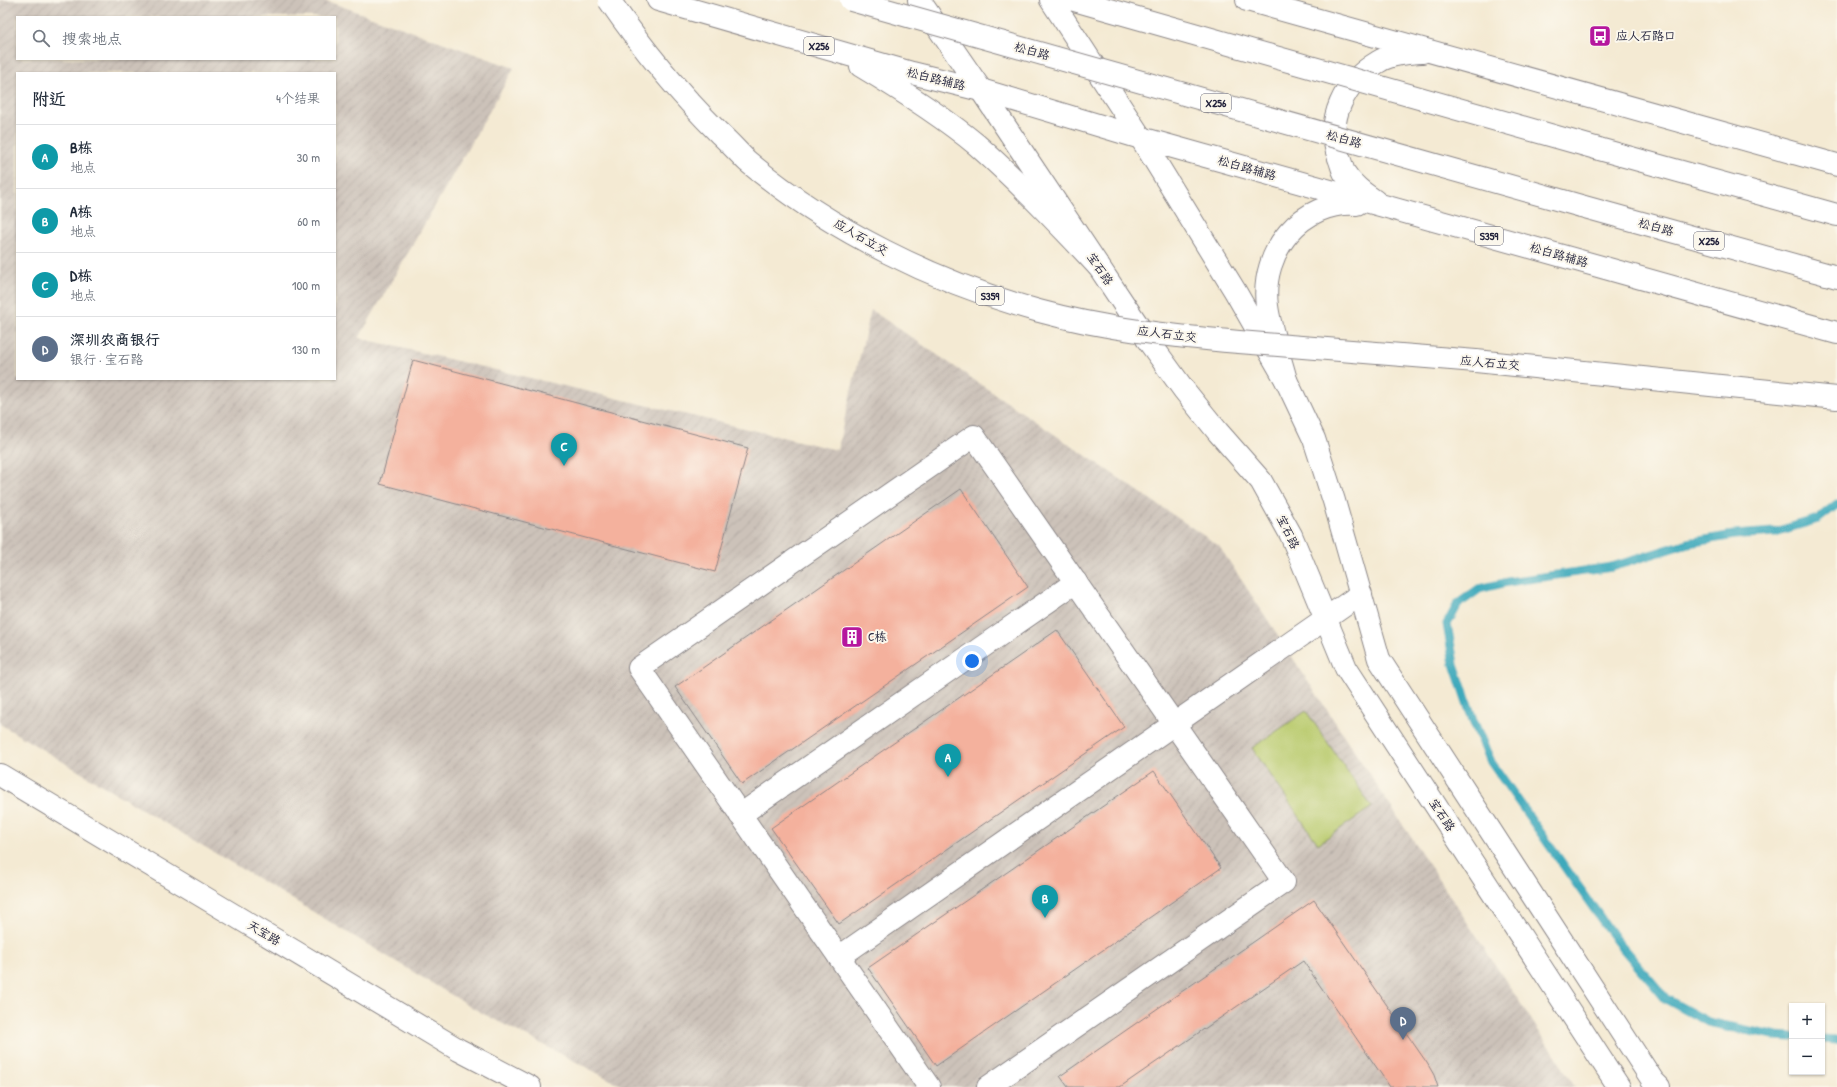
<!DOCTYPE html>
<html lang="zh">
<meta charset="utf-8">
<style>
:root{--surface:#fff;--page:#f2f2f3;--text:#1f2937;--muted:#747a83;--line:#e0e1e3;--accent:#db2777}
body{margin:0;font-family:"Patrick Hand","LXGW WenKai TC",sans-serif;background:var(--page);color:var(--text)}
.controls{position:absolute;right:12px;bottom:12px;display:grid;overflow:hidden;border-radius:0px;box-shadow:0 1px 3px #0004}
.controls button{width:36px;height:36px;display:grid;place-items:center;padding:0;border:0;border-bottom:1px solid var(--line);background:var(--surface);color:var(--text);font:20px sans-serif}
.you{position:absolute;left:972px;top:661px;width:14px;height:14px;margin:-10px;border:3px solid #fff;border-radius:50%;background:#1a73e8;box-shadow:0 0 0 6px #1a73e833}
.badge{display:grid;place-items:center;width:26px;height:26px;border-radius:50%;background:var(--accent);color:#fff;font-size:13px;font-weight:700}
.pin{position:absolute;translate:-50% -33px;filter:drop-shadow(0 1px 2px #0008)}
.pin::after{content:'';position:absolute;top:21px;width:14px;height:12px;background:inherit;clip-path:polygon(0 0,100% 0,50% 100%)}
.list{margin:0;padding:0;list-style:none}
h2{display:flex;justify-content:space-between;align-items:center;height:52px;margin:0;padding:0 16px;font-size:17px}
h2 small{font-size:13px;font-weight:400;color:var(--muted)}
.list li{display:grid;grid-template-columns:26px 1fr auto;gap:12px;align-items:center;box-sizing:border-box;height:64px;padding:0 16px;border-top:1px solid var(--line)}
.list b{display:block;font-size:15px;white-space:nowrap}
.list p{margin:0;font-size:13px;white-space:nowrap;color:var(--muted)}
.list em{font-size:13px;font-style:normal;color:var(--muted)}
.icon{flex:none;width:22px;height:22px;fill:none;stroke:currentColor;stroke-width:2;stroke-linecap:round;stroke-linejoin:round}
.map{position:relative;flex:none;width:1837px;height:1087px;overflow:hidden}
.search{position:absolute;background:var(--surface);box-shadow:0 1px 3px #0004;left:16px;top:16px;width:320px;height:44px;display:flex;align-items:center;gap:10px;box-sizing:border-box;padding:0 14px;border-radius:0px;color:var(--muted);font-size:15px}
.panel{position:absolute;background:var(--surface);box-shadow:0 1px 3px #0004;left:16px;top:72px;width:320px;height:308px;border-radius:0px}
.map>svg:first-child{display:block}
.industrial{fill:url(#industrial-furrows);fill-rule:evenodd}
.park{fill:#bacb6e;stroke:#6e7654}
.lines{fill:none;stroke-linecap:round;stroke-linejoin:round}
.stream{stroke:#3ca9bb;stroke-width:9}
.building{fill:#f4b19d}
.minor-casing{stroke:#8b8687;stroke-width:24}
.major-casing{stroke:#8b8687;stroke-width:24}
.minor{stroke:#fff;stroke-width:22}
.major{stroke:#fff;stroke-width:22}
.major-bridge-casing{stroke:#8b8687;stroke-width:24;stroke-linecap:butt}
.major-bridge{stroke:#fff;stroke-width:22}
.labels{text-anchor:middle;stroke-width:4;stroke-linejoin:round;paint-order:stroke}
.shield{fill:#fbf7ec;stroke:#636270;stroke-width:1}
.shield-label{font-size:11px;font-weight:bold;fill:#22223b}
.poi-label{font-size:12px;fill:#22223b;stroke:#fbf7ec;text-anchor:start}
.street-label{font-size:12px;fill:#22223b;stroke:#fbf7ec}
</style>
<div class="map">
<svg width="1837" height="1087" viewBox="0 0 1837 1087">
<defs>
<pattern id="industrial-furrows" width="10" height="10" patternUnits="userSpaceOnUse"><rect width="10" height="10" fill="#ccc2b9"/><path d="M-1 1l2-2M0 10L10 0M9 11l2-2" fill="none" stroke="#afa6a0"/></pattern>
</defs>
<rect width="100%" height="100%" fill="#fbf7ec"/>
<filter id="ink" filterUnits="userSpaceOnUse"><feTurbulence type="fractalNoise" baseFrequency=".025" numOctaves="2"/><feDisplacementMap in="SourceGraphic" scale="8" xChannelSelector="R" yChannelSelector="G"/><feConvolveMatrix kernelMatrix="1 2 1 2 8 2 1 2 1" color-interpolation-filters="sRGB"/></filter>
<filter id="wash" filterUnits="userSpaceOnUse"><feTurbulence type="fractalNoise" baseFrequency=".012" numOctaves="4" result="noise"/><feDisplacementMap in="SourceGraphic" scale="16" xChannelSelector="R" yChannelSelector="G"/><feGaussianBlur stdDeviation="0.9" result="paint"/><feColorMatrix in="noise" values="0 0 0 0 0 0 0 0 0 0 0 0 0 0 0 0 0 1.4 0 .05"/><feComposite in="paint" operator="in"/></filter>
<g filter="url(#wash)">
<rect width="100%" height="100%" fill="#f4ead3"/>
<path class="industrial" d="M 0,0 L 324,0 L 514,68 L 359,338 L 837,450 L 871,310 L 1219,546 L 1575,1086 L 1573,1087 L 624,1087 L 480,1012 L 0,724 ZM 17,17 L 335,17 L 335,59 L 17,59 ZM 17,73 L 335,73 L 335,379 L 17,379 Z"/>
<path class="park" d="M 1306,711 L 1372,807 L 1318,844 L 1252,748 Z"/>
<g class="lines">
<g class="stream">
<path d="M 1792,1037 L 1774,1036 L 1708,1022 L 1666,999 L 1616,940 L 1491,762 L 1473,720 L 1454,664 L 1447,624 L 1458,604 L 1479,589 L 1508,582 L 1612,567 L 1688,543 L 1734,535 L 1775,532 L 1818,519 L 1837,504"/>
<path d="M 1822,1039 L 1837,1040"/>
</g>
</g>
<g id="blocks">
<g class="building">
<path d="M 413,360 L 748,448 L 715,572 L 380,484 Z"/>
<path d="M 961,489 L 1028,587 L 742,784 L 675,687 Z"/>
<path d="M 1057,630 L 1124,727 L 839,924 L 771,828 Z"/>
<path d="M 1154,771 L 1221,868 L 936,1066 L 868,968 Z"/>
<path d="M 1314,900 L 1427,1063 L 1434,1075 L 1438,1087 L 1390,1087 L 1303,961 L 1120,1087 L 1068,1087 L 1060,1076 Z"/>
</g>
</g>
</g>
<g filter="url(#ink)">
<use href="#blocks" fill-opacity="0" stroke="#8b8687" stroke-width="1"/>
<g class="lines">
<g class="minor-casing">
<g id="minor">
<path d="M 981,90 L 1147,339 L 1184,390 L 1218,432 L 1261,481 L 1291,535 L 1346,668 L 1619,1087"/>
<path d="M 1141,138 L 1235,291 L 1286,380 L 1314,439 L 1334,501 L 1379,659 L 1653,1081 L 1659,1087"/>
<path d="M 0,775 L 459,1050 L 530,1087"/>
<path d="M 740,815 L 1076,582"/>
<path d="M 839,957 L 1361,594"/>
<path d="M 929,1087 L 639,668 L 974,436 L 1284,882 L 988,1087"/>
</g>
</g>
<g class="major-casing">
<g id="major">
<path d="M 658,0 L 912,73 L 981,90 L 1141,138 L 1837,333"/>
<path d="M 919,0 L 981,90"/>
<path d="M 1051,0 L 1141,138"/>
<path d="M 1247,0 L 1837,165"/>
<path d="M 861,66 C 901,90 941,115 977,145 C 1020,183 1059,224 1098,266"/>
<path d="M 1599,149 L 1837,215"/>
<path d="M 1375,201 C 1363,193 1352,185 1344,172 C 1342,168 1341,162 1339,158 C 1325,120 1344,82 1378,62 C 1390,54 1408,53 1422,52"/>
<path d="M 1581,206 L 1837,277"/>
<path d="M 1476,361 L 1837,398"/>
<path d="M 1286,380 C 1280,357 1270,329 1267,306 C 1260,251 1302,200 1357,204"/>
</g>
</g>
<use href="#minor" class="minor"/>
<use href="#major" class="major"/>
<g class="major-bridge-casing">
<g id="major-bridge">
<path d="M 609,0 C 642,48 678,92 719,133 C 729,142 738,152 747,161 C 829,230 937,283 1039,311 C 1104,329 1172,336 1239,342 C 1318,349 1397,355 1476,361"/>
<path d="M 851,0 L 1581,206"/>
<path d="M 1074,0 L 1599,149"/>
</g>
</g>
<use href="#major-bridge" class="major-bridge"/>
</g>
</g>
<defs>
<g id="bus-square" transform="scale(1.15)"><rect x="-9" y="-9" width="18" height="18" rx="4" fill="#b5179e" stroke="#fbf7ec"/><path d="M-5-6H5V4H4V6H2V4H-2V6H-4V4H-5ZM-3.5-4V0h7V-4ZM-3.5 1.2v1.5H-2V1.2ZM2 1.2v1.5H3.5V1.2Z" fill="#fff"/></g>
<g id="building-square" transform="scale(1.15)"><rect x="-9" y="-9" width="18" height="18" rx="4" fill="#b5179e" stroke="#fbf7ec"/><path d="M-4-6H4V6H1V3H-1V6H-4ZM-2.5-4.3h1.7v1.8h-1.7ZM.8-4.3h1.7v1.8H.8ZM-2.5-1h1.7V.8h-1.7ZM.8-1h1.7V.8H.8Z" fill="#fff"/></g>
</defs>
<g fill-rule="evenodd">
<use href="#bus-square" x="1600" y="36"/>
<use href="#building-square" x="852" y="637"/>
</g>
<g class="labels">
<g class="shield">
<rect x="804" y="37" width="30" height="18" rx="3"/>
<rect x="1201" y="94" width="30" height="18" rx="3"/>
<rect x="1475" y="227" width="28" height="18" rx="3"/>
<rect x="1694" y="232" width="30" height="18" rx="3"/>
<rect x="976" y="287" width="28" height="18" rx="3"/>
</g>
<g class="shield-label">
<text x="819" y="50">X256</text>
<text x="1216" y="107">X256</text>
<text x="1489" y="240">S359</text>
<text x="1709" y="245">X256</text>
<text x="990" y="300">S359</text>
</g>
<g class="poi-label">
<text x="1616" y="40">应人石路口</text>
<text x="868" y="641">C栋</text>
</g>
<g class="street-label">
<text transform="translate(1032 51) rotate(16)" y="4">松白路</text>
<text transform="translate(936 79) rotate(14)" y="4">松白路辅路</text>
<text transform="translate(1344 139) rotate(16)" y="4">松白路</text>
<text transform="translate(1247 168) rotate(16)" y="4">松白路辅路</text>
<text transform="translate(1656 227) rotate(16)" y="4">松白路</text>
<text transform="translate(861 237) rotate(30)" y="4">应人石立交</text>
<text transform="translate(1559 255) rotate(16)" y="4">松白路辅路</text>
<text transform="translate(1100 269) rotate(56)" y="4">宝石路</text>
<text transform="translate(1167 334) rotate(7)" y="4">应人石立交</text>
<text transform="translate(1490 363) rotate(5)" y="4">应人石立交</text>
<text transform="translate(1288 532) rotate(64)" y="4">宝石路</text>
<text transform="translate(1442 815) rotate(57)" y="4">宝石路</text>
<text transform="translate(264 933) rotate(31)" y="4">天宝路</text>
</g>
</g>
</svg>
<div class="controls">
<button>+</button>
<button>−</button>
</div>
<div class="you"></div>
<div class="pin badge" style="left:948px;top:777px;background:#0f9aa8">A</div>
<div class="pin badge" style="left:1045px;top:918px;background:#0f9aa8">B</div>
<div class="pin badge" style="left:564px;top:466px;background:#0f9aa8">C</div>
<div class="pin badge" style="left:1403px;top:1040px;background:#5c6f8a">D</div>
<div class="search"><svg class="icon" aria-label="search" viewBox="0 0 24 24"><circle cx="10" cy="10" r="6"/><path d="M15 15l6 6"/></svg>搜索地点</div>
<section class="panel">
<h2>附近<small>4个结果</small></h2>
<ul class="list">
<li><span class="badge" style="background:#0f9aa8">A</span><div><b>B栋</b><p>地点</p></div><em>30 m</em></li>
<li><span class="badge" style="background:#0f9aa8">B</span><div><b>A栋</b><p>地点</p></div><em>60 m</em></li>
<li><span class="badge" style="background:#0f9aa8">C</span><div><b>D栋</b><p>地点</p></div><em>100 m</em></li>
<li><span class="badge" style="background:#5c6f8a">D</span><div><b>深圳农商银行</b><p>银行 · 宝石路</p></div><em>130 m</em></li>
</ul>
</section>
</div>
